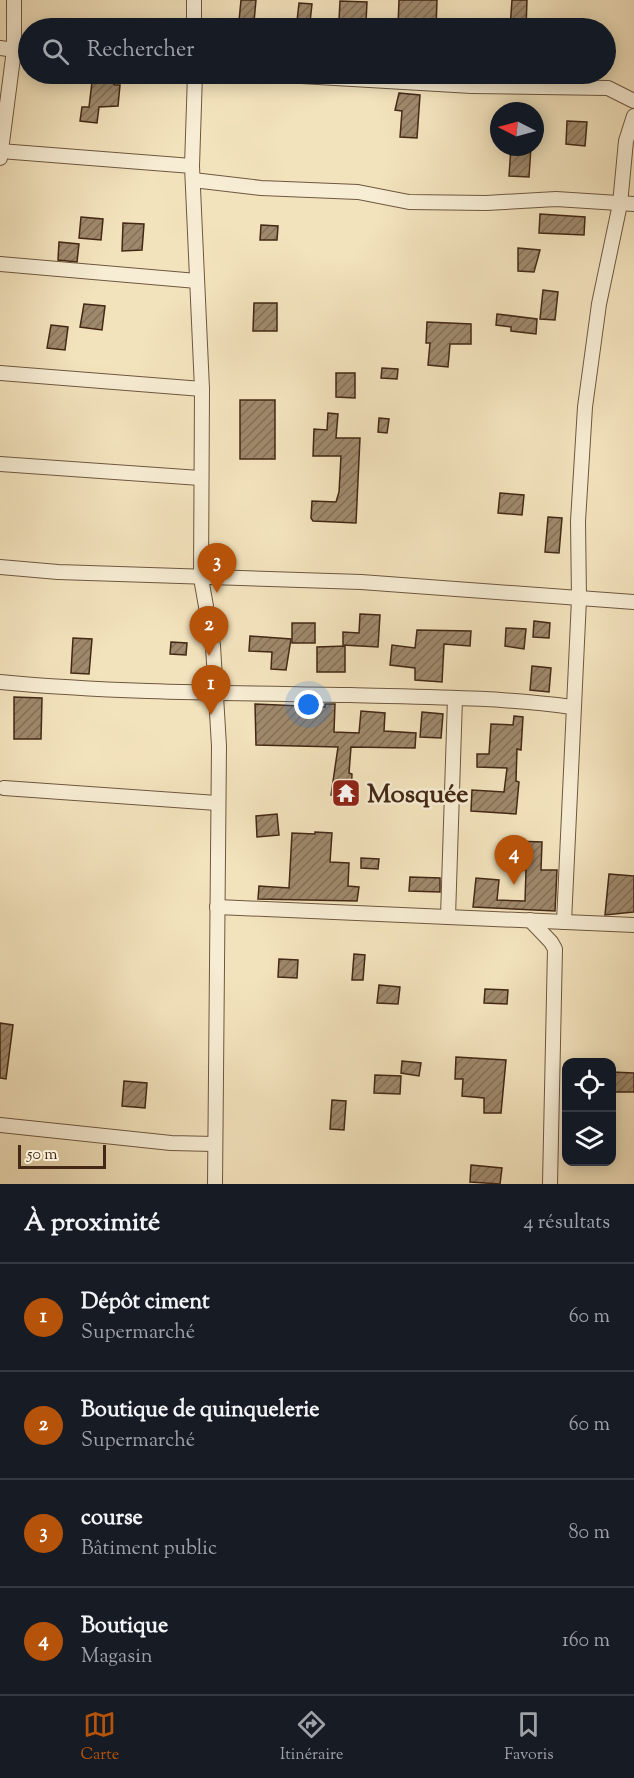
<!DOCTYPE html>
<html lang="fr">
<meta charset="utf-8">
<style>
:root{--surface:#171b24;--page:#242831;--text:#f1f3f6;--muted:#9ea1a6;--line:#363941;--accent:#b45309}
body{margin:0;font-family:"Sorts Mill Goudy",serif;background:var(--page);color:var(--text)}
.controls{position:absolute;right:18px;bottom:18px;display:grid;overflow:hidden;border-radius:12px;box-shadow:0 3px 15px #0003}
.controls button{width:54px;height:54px;display:grid;place-items:center;padding:0;border:0;border-bottom:2px solid var(--line);background:var(--surface);color:var(--text);font:30px sans-serif}
.compass{position:absolute;left:490px;top:102px;width:54px;height:54px;border-radius:50%;background:var(--surface);box-shadow:0 3px 15px #0003;rotate:276deg}
.scale{position:absolute;left:18px;bottom:15px;width:88px;box-sizing:border-box;padding-left:6px;border:3px solid #432815;border-top:0;font-size:16px;line-height:21px;white-space:nowrap;color:#432815;-webkit-text-stroke:4px #f7edd4;paint-order:stroke}
.you{position:absolute;left:309px;top:705px;width:21px;height:21px;margin:-15px;border:4px solid #fff;border-radius:50%;background:#1a73e8;box-shadow:0 0 0 9px #1a73e833}
.badge{display:grid;place-items:center;width:39px;height:39px;border-radius:50%;background:var(--accent);color:#fff;font-size:20px;font-weight:700}
.pin{position:absolute;translate:-50% -50px;filter:drop-shadow(0 2px 3px #0008)}
.pin::after{content:'';position:absolute;top:32px;width:21px;height:18px;background:inherit;clip-path:polygon(0 0,100% 0,50% 100%)}
.list{margin:0;padding:0;list-style:none}
h2{display:flex;justify-content:space-between;align-items:center;height:78px;margin:0;padding:0 24px;font-size:26px}
h2 small{font-size:20px;font-weight:400;color:var(--muted)}
.list li{display:grid;grid-template-columns:39px 1fr auto;gap:18px;align-items:center;box-sizing:border-box;height:108px;padding:0 24px;border-top:2px solid var(--line)}
.list b{display:block;font-size:22px;white-space:nowrap}
.list p{margin:0;font-size:20px;white-space:nowrap;color:var(--muted)}
.list em{font-size:20px;font-style:normal;color:var(--muted)}
.icon{flex:none;width:33px;height:33px;fill:none;stroke:currentColor;stroke-width:2;stroke-linecap:round;stroke-linejoin:round}
.map{position:relative;flex:none;width:634px;height:1184px;overflow:hidden}
.search{position:absolute;background:var(--surface);box-shadow:0 3px 15px #0003;left:18px;right:18px;top:18px;height:66px;display:flex;align-items:center;gap:15px;box-sizing:border-box;padding:0 21px;border-radius:33px;color:var(--muted);font-size:22px}
.sheet{height:510px;background:var(--surface)}
nav{display:flex;justify-content:space-around;align-items:center;box-sizing:border-box;height:84px;border-top:2px solid var(--line);background:var(--surface);font-size:16px;color:var(--muted)}
nav a{display:grid;justify-items:center;gap:3px}
nav .on{color:var(--accent)}
.map>svg:first-child{display:block}
.building{fill:url(#building-hatch);stroke:#432815;stroke-width:1.5}
.lines{fill:none;stroke-linecap:round;stroke-linejoin:round}
.minor-casing{stroke:#6f573f;stroke-width:16}
.minor{stroke:#f7edd4;stroke-width:14}
.labels{text-anchor:middle;stroke-width:5;stroke-linejoin:round;paint-order:stroke}
.poi-label{font-size:26px;font-weight:bold;fill:#432815;stroke:#f7edd4;text-anchor:start}
</style>
<div class="map">
<svg width="634" height="1184" viewBox="0 0 634 1184">
<defs>
<pattern id="building-hatch" width="6" height="6" patternUnits="userSpaceOnUse" patternTransform="scale(1.5)"><rect width="6" height="6" fill="#9f896c"/><path d="M-1 1l2-2M0 6l6-6M5 7l2-2" fill="none" stroke="#837058"/></pattern>
</defs>
<rect width="100%" height="100%" fill="#f3e3bd"/>
<filter id="stains"><feTurbulence type="fractalNoise" baseFrequency=".00333" numOctaves="4"/><feColorMatrix values="0 0 0 0 .2 0 0 0 0 .09 0 0 0 0 .02 0 0 0 .5 -.17"/></filter>
<radialGradient id="worn" r=".72"><stop offset=".6" stop-color="#630" stop-opacity="0"/><stop offset="1" stop-color="#630" stop-opacity=".3"/></radialGradient>
<g class="building">
<path d="M 241,0 L 256,0 L 254,22 L 239,21 Z"/>
<path d="M 399,0 L 437,0 L 436,28 L 398,26 Z"/>
<path d="M 512,0 L 527,0 L 526,28 L 510,28 Z"/>
<path d="M 340,1 L 367,2 L 366,22 L 339,20 Z"/>
<path d="M 299,3 L 312,4 L 310,22 L 297,21 Z"/>
<path d="M 106,77 L 115,85 L 120,85 L 118,106 L 99,107 L 97,123 L 80,121 L 82,107 L 89,107 L 92,82 Z"/>
<path d="M 399,93 L 420,95 L 417,138 L 400,137 L 402,111 L 395,110 Z"/>
<path d="M 567,121 L 587,122 L 585,146 L 566,144 Z"/>
<path d="M 511,147 L 531,147 L 529,177 L 509,176 Z"/>
<path d="M 540,214 L 585,217 L 584,235 L 539,233 Z"/>
<path d="M 81,217 L 103,219 L 101,240 L 79,238 Z"/>
<path d="M 123,223 L 144,224 L 142,250 L 122,251 Z"/>
<path d="M 261,225 L 278,226 L 277,240 L 260,240 Z"/>
<path d="M 59,242 L 79,244 L 77,262 L 58,260 Z"/>
<path d="M 518,248 L 540,250 L 534,272 L 518,271 Z"/>
<path d="M 543,290 L 558,292 L 555,320 L 540,319 Z"/>
<path d="M 254,303 L 277,303 L 277,331 L 253,331 Z"/>
<path d="M 84,304 L 105,306 L 102,330 L 80,327 Z"/>
<path d="M 497,314 L 537,319 L 536,334 L 511,331 L 511,327 L 496,325 Z"/>
<path d="M 427,322 L 471,324 L 471,344 L 450,344 L 448,367 L 428,365 L 430,343 L 426,343 Z"/>
<path d="M 51,325 L 68,327 L 65,350 L 47,348 Z"/>
<path d="M 382,368 L 398,369 L 397,379 L 381,378 Z"/>
<path d="M 336,373 L 355,373 L 355,398 L 336,397 Z"/>
<rect x="240" y="400" width="35" height="59"/>
<path d="M 328,413 L 338,414 L 336,438 L 360,438 L 356,523 L 313,521 L 311,518 L 312,501 L 336,502 L 339,492 L 341,456 L 313,456 L 314,429 L 327,430 Z"/>
<path d="M 379,418 L 389,419 L 387,433 L 378,432 Z"/>
<path d="M 500,493 L 524,495 L 522,515 L 498,513 Z"/>
<path d="M 548,517 L 562,518 L 559,553 L 545,552 Z"/>
<path d="M 360,614 L 380,615 L 378,647 L 343,645 L 343,632 L 359,633 Z"/>
<path d="M 534,621 L 550,623 L 549,638 L 533,637 Z"/>
<rect x="292" y="623" width="23" height="20"/>
<path d="M 506,628 L 526,629 L 524,649 L 505,646 Z"/>
<path d="M 417,630 L 471,631 L 470,646 L 444,644 L 442,682 L 415,680 L 415,668 L 390,665 L 392,645 L 415,648 Z"/>
<path d="M 250,636 L 291,639 L 286,670 L 271,669 L 272,652 L 249,651 Z"/>
<path d="M 73,638 L 92,639 L 89,674 L 71,673 Z"/>
<path d="M 171,642 L 187,643 L 186,655 L 170,654 Z"/>
<path d="M 345,646 L 345,672 L 317,672 L 317,647 Z"/>
<path d="M 532,666 L 551,668 L 549,692 L 530,690 Z"/>
<path d="M 14,697 L 42,698 L 41,739 L 14,739 Z"/>
<path d="M 255,704 L 325,707 L 325,704 L 335,704 L 334,732 L 359,733 L 361,711 L 385,713 L 384,731 L 416,733 L 415,748 L 351,747 L 349,773 L 352,774 L 351,797 L 331,795 L 338,747 L 256,745 Z"/>
<path d="M 422,712 L 443,714 L 441,738 L 420,737 Z"/>
<path d="M 514,716 L 523,717 L 521,750 L 517,749 L 516,781 L 519,782 L 516,814 L 471,811 L 472,790 L 504,792 L 507,768 L 477,767 L 477,754 L 489,754 L 491,724 L 513,725 Z"/>
<path d="M 277,814 L 279,835 L 257,837 L 256,816 Z"/>
<path d="M 315,832 L 332,833 L 330,862 L 349,863 L 348,886 L 359,887 L 357,901 L 258,899 L 259,886 L 289,888 L 292,833 L 315,834 Z"/>
<path d="M 514,841 L 542,842 L 541,870 L 557,870 L 555,911 L 473,907 L 476,878 L 499,880 L 497,900 L 525,901 L 526,870 L 513,870 Z"/>
<path d="M 361,858 L 379,859 L 378,869 L 361,868 Z"/>
<path d="M 609,874 L 634,876 L 634,912 L 605,915 Z"/>
<path d="M 410,877 L 440,878 L 440,892 L 409,891 Z"/>
<path d="M 354,954 L 365,955 L 363,980 L 352,980 Z"/>
<path d="M 279,959 L 298,960 L 297,978 L 278,977 Z"/>
<path d="M 379,985 L 400,987 L 398,1004 L 377,1003 Z"/>
<path d="M 485,989 L 508,990 L 507,1004 L 484,1003 Z"/>
<path d="M 0,1023 L 13,1025 L 6,1079 L 0,1078 Z"/>
<path d="M 456,1057 L 506,1060 L 501,1113 L 484,1113 L 484,1098 L 462,1096 L 463,1079 L 455,1079 Z"/>
<path d="M 402,1061 L 421,1063 L 419,1076 L 401,1073 Z"/>
<path d="M 612,1072 L 634,1073 L 634,1092 L 612,1092 Z"/>
<path d="M 375,1075 L 401,1076 L 400,1094 L 374,1093 Z"/>
<path d="M 124,1081 L 147,1083 L 145,1108 L 122,1106 Z"/>
<path d="M 332,1100 L 346,1101 L 344,1130 L 330,1129 Z"/>
<path d="M 471,1165 L 502,1168 L 500,1184 L 470,1182 Z"/>
</g>
<g class="lines">
<g class="minor-casing">
<g id="minor">
<path d="M 194,0 L 194,28"/>
<path d="M 0,48 L 28,52"/>
<path d="M 195,74 L 192,166 L 202,389 L 201,578 L 213,646 L 219,746 L 215,1184"/>
<path d="M 267,74 L 472,86 L 608,88 L 634,101"/>
<path d="M 0,151 L 192,166"/>
<path d="M 0,158 L 14,50 L 14,0"/>
<path d="M 193,180 L 261,188 L 358,192 L 409,202 L 486,203 L 556,199 L 634,204"/>
<path d="M 0,264 L 197,281"/>
<path d="M 0,373 L 202,389"/>
<path d="M 0,464 L 200,478"/>
<path d="M 0,567 L 58,572 L 361,582 L 634,602"/>
<path d="M 0,682 C 116,693 233,693 350,695 C 424,697 499,697 572,707"/>
<path d="M 4,788 L 217,803"/>
<path d="M 217,907 L 634,925"/>
<path d="M 448,917 L 455,698"/>
<path d="M 530,920 L 551,942 L 555,949 L 550,1184"/>
<path d="M 564,922 L 579,599 L 578,521 L 585,407 L 599,304 L 620,204 L 626,141 L 634,116"/>
<path d="M 0,1125 L 171,1143 L 214,1144"/>
</g>
</g>
<use href="#minor" class="minor"/>
</g>
<defs>
<g id="temple-square" transform="scale(1.5)"><rect x="-9" y="-9" width="18" height="18" rx="4" fill="#8f2418" stroke="#f7edd4"/><path d="M0-6L5-2H3V0L6.5 2.5H4V6H1.5V3h-3V6H-4V2.5H-6.5L-3 0V-2H-5Z" fill="#fff"/></g>
</defs>
<g fill-rule="evenodd">
<use href="#temple-square" x="346" y="793"/>
</g>
<g class="labels">
<g class="poi-label">
<text x="367" y="802">Mosquée</text>
</g>
</g>
<rect width="100%" height="100%" filter="url(#stains)"/>
<rect width="100%" height="100%" fill="url(#worn)"/>
</svg>
<div class="controls">
<button><svg class="icon" aria-label="locate" viewBox="0 0 24 24"><circle cx="12" cy="12" r="6"/><path d="M12 2v4M12 18v4M2 12h4M18 12h4"/></svg></button>
<button><svg class="icon" aria-label="layers" viewBox="0 0 24 24"><path d="M12 4l9 5-9 5-9-5zM3 14l9 5 9-5"/></svg></button>
</div>
<svg class="compass" viewBox="-18 -18 36 36"><path d="M0-13l5 13h-10z" fill="#e53935"/><path d="M0 13l5-13h-10z" fill="#9ea1a6"/></svg>
<div class="scale">50 m</div>
<div class="you"></div>
<div class="pin badge" style="left:211px;top:715px">1</div>
<div class="pin badge" style="left:209px;top:656px">2</div>
<div class="pin badge" style="left:217px;top:593px">3</div>
<div class="pin badge" style="left:514px;top:885px">4</div>
<div class="search"><svg class="icon" aria-label="search" viewBox="0 0 24 24"><circle cx="10" cy="10" r="6"/><path d="M15 15l6 6"/></svg>Rechercher</div>
</div>
<section class="sheet">
<h2>À proximité<small>4 résultats</small></h2>
<ul class="list">
<li><span class="badge">1</span><div><b>Dépôt ciment</b><p>Supermarché</p></div><em>60 m</em></li>
<li><span class="badge">2</span><div><b>Boutique de quinquelerie</b><p>Supermarché</p></div><em>60 m</em></li>
<li><span class="badge">3</span><div><b>course</b><p>Bâtiment public</p></div><em>80 m</em></li>
<li><span class="badge">4</span><div><b>Boutique</b><p>Magasin</p></div><em>160 m</em></li>
</ul>
</section>
<nav>
<a class="on"><svg class="icon" aria-label="map" viewBox="0 0 24 24"><path d="M3 6l6-2 6 2 6-2v14l-6 2-6-2-6 2zM9 4v14M15 6v14"/></svg>Carte</a>
<a><svg class="icon" aria-label="directions" viewBox="0 0 24 24"><path d="M12 3l9 9-9 9-9-9zM9 14v-3h6M13 9l2 2-2 2"/></svg>Itinéraire</a>
<a><svg class="icon" aria-label="saved" viewBox="0 0 24 24"><path d="M7 4h10v16l-5-4-5 4z"/></svg>Favoris</a>
</nav>
